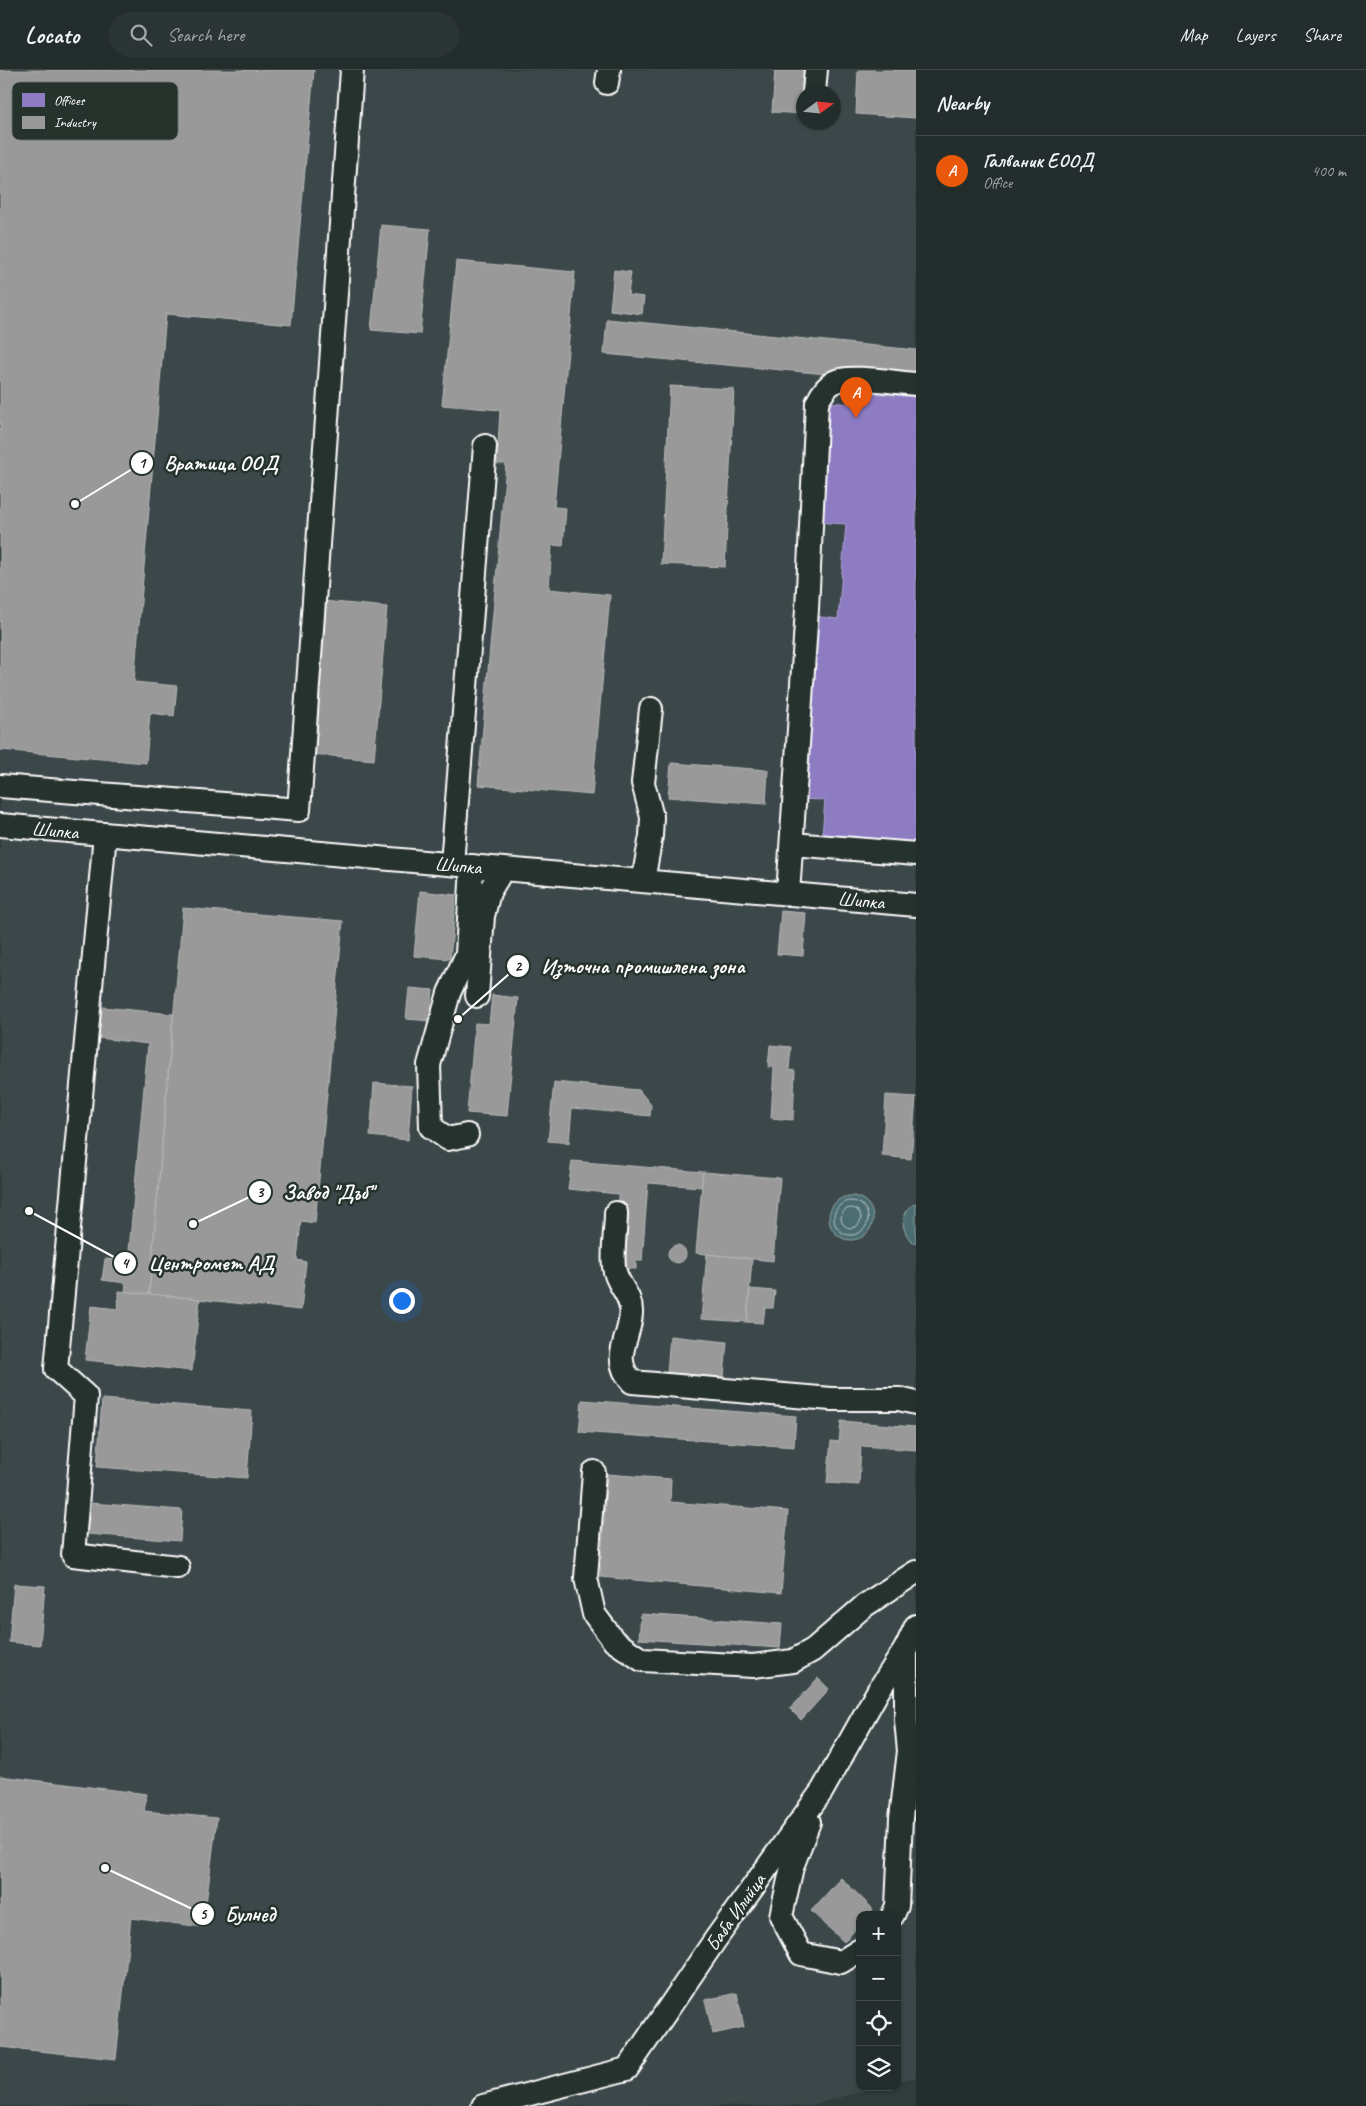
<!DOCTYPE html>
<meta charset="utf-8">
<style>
:root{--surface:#232d2c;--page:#2b3534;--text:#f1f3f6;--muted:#a3a8a9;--line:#404948;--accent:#ea580c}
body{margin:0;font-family:Caveat,sans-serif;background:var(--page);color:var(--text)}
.controls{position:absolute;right:15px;bottom:15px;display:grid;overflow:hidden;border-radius:10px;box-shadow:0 1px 4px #0004}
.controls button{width:45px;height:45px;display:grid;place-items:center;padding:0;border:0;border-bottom:1px solid var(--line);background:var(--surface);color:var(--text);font:25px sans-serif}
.compass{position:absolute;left:796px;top:15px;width:45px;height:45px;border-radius:50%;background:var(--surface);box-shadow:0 1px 4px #0004;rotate:75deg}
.you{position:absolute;left:401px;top:1230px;width:18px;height:18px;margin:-12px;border:4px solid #fff;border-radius:50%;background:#1a73e8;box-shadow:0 0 0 8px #1a73e833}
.badge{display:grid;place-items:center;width:32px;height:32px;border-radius:50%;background:var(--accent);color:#fff;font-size:16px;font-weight:700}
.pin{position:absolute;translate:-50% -41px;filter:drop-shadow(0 1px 2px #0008)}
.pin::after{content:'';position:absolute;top:26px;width:18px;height:15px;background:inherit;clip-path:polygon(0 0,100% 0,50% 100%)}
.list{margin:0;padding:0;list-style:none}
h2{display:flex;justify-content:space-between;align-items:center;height:65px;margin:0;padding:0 20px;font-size:21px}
h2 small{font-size:16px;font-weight:400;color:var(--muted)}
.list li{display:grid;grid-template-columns:32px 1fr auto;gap:15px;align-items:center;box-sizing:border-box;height:70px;padding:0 20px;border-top:1px solid var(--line)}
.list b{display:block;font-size:19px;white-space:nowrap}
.list p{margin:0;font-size:16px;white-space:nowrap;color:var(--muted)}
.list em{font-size:16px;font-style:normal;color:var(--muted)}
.icon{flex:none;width:28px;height:28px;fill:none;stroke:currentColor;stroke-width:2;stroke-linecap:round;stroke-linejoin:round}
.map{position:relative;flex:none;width:916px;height:2036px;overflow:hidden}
header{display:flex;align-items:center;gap:30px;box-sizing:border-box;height:70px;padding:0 25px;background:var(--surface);border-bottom:1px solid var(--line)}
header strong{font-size:24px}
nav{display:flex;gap:28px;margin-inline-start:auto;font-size:18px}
.search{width:350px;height:45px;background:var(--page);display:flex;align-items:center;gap:12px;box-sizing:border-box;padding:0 18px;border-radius:28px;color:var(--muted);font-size:19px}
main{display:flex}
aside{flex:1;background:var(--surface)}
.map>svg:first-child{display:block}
.built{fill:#3a474a;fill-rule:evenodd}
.water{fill:#4b6d71;stroke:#93a7aa}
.offices{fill:#8e7cc3;stroke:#b0a3d5}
.industry{fill:#999;stroke:#b8b8b8}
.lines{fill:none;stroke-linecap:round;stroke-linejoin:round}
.shore{stroke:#b7c5c6;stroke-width:1}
.minor-casing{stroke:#fff;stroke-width:26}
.minor{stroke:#26332d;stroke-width:22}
.labels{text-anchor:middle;stroke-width:5;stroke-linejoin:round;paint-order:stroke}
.street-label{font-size:20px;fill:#fff;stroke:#26332d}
.key{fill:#26332d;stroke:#67706c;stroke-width:1}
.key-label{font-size:14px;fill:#fff}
.leader{fill:none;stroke:#fff;stroke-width:2}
.callout-dot{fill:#fff;stroke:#26332d;stroke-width:2}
.mark-label{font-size:15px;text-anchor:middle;font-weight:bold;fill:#111}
.callout-label{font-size:21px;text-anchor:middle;font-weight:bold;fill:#fff;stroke:#26332d;stroke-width:5;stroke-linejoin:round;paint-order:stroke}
</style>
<header>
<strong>Locato</strong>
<div class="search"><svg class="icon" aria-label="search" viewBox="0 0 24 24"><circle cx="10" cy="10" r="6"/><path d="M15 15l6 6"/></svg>Search here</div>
<nav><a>Map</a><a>Layers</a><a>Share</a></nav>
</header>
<main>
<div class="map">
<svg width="916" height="2036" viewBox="0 0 916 2036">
<rect width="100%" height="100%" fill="#2f3c3a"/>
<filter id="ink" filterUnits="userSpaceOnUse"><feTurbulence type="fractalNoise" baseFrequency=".02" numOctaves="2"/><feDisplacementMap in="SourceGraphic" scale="10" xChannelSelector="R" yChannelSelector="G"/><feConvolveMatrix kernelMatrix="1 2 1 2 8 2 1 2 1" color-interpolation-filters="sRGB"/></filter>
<g filter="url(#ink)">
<path class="built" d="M 0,0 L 916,0 L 916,2007 L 897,2012 L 897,1845 L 860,1845 L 860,2017 L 878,2017 L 808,2036 L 0,2036 ZM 804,22 L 834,22 L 834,52 L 804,52 Z"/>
<g class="water">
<circle cx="851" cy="1148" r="22"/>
<path d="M 916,1133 L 916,1174 C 899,1164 899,1142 916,1133 Z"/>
</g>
<path class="offices" d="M 857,322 L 916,327 L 916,774 L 822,766 L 825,730 L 799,729 L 813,546 L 838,549 L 846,454 L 815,452 L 825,332 L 856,334 Z"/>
<g class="industry">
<path d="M 0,0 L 314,0 L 291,255 L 166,244 L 134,612 L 177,616 L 174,646 L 150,643 L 146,693 L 0,680 Z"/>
<path d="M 775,0 L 806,0 L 803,44 L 772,42 Z"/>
<path d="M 858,0 L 916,0 L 916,48 L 856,44 Z"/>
<path d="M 381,155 L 430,159 L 420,264 L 371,260 Z"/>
<path d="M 456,191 L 575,202 L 554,437 L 566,438 L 563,476 L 552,475 L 549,519 L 610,525 L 592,725 L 478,715 L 506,394 L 497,394 L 500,340 L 442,335 Z"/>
<path d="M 614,200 L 631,202 L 628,225 L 644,227 L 642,244 L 610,240 Z"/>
<path d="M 607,249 L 916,280 L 916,312 L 604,284 Z"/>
<path d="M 670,316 L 734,319 L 725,497 L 661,494 Z"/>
<path d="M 323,531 L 387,537 L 374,690 L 311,684 Z"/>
<path d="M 671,693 L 768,700 L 766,734 L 668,727 Z"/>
<path d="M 420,821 L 456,825 L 450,889 L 414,886 Z"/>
<path d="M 183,838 L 343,851 L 315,1153 L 301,1151 L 297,1190 L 306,1192 L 301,1240 L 149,1224 Z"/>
<path d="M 781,841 L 806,843 L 803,886 L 777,884 Z"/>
<path d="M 409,918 L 433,920 L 430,951 L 406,949 Z"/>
<path d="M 492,925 L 518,928 L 507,1046 L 467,1043 L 475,953 L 489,954 Z"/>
<path d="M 102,937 L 173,944 L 149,1224 L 125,1222 L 126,1213 L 102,1210 L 105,1189 L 128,1191 L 148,974 L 99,968 Z"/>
<path d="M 770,975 L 791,977 L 789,1000 L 795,1001 L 793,1050 L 771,1048 L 774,997 L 768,997 Z"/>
<path d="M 554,1012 L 639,1020 L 651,1035 L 650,1046 L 572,1038 L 569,1073 L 548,1071 Z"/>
<path d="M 374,1013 L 412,1016 L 408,1070 L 370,1066 Z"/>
<path d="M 886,1025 L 916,1027 L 911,1089 L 882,1086 Z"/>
<path d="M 572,1091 L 703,1102 L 701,1117 L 648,1113 L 642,1191 L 636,1191 L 636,1199 L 616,1198 L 618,1124 L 568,1119 Z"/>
<path d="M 703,1102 L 780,1108 L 773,1191 L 696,1183 Z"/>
<circle cx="677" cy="1184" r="9"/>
<path d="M 707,1184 L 752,1189 L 747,1252 L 701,1249 Z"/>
<path d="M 750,1219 L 775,1221 L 773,1238 L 765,1238 L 763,1253 L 747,1252 Z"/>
<path d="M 119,1221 L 200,1229 L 192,1301 L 85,1290 L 91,1236 L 118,1239 Z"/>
<path d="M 670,1266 L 727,1272 L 724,1307 L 667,1303 Z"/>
<path d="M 102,1329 L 252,1341 L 247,1408 L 97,1397 Z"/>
<path d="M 582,1330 L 796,1346 L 794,1377 L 579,1362 Z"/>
<path d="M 841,1351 L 916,1357 L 916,1380 L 861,1376 L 859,1415 L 827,1413 L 831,1371 L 839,1372 Z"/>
<path d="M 607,1404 L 671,1409 L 670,1432 L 788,1441 L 781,1523 L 600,1507 Z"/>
<path d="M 90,1433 L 182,1440 L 180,1471 L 87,1464 Z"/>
<path d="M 14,1514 L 45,1516 L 40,1575 L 9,1572 Z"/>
<path d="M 641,1544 L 782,1554 L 780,1578 L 639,1569 Z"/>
<path d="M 818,1608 L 829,1619 L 801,1650 L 790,1639 Z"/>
<path d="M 0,1706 L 147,1724 L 144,1741 L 217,1748 L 203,1857 L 131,1848 L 116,1989 L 0,1977 Z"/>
<path d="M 841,1808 L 873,1839 L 868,1845 L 860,1845 L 860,1854 L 844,1872 L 811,1841 Z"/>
<path d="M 737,1923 L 744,1957 L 713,1964 L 705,1930 Z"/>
</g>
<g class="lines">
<g class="shore">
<circle cx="851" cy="1148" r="17"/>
<circle cx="851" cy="1148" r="10"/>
</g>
<g class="minor-casing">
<g id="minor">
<path d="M 607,13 L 609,0"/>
<path d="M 814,22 L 816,0"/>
<path d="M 0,716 L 299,740 L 352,0"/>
<path d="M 0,755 L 916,835"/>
<path d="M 105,764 L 56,1299 L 86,1326 L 73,1485 L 178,1497"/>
<path d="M 792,774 L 916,784"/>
<path d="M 452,794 L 485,376"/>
<path d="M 643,811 L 651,766 L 652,747 L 643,713 L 651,639"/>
<path d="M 788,824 L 807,539 L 817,333 C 821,325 826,316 834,312 C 848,304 898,313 916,314"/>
<path d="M 477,926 L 483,846 L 489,822 L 503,799"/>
<path d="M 467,1065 L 448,1069 L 431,1057 L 429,995 L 449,923 L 467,884 L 472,796"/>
<path d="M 616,1143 C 616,1160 612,1180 614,1197 C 616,1215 632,1224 631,1243 C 630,1270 610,1287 632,1312 L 831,1329 L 899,1329 L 916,1333"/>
<path d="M 594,1402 L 586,1508 L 594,1544 L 614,1571 L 642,1590 L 753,1596 L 793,1591 L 813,1580 L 864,1536 L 916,1502"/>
<path d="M 809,1752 L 792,1797 L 781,1846 L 801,1884 L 841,1892 L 860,1880"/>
<path d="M 893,1845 L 897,1836 L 901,1748 L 909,1681 L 906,1650 L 906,1578"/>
<path d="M 483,2036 L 627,1999 L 715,1870 L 822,1721 L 878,1621 L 906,1578 L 916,1556"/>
</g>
</g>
<use href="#minor" class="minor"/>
</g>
</g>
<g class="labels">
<g class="street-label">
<text transform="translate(55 760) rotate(5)" y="7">Шипка</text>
<text transform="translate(458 795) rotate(5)" y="7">Шипка</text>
<text transform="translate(861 830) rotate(5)" y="7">Шипка</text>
<text transform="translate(735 1842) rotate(-55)" y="7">Баба Илийца</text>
</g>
</g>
<rect x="12" y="12" width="166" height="58" rx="8" class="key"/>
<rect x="22" y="23" width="23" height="14" fill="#8e7cc3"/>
<rect x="22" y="46" width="23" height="13" fill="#999"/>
<g class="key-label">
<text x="54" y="35">Offices</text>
<text x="54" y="57">Industry</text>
</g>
<path class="leader" d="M75 434L142 393M458 949L518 896M193 1154L260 1122M29 1141L125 1193M105 1798L203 1844"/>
<g class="callout-dot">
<circle cx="75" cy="434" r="5"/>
<circle cx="458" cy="949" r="5"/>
<circle cx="193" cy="1154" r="5"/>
<circle cx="29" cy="1141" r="5"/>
<circle cx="105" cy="1798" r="5"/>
<circle cx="142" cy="393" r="12"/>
<circle cx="518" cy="896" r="12"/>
<circle cx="260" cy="1122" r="12"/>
<circle cx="125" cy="1193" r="12"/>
<circle cx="203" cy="1844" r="12"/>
</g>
<g class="mark-label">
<text x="142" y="398">1</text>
<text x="518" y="901">2</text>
<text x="260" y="1127">3</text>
<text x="125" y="1198">4</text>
<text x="203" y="1849">5</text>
</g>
<g class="callout-label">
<text x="221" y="400">Вратица ООД</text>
<text x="643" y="903">Източна промишлена зона</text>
<text x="328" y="1129">Завод "Дъб"</text>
<text x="211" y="1200">Центромет АД</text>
<text x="250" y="1851">Булнед</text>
</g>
</svg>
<div class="controls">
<button>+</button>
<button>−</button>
<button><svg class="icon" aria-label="locate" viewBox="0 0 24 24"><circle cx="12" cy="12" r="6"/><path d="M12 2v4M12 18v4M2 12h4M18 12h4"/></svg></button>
<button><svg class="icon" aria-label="layers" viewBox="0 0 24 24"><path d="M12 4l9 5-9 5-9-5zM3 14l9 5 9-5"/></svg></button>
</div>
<svg class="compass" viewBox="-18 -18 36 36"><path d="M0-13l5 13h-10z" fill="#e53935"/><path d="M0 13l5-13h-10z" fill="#a3a8a9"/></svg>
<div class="you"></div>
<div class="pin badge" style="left:856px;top:348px">A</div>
</div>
<aside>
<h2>Nearby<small></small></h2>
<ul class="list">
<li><span class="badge">A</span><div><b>Галваник ЕООД</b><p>Office</p></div><em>400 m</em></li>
</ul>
</aside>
</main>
